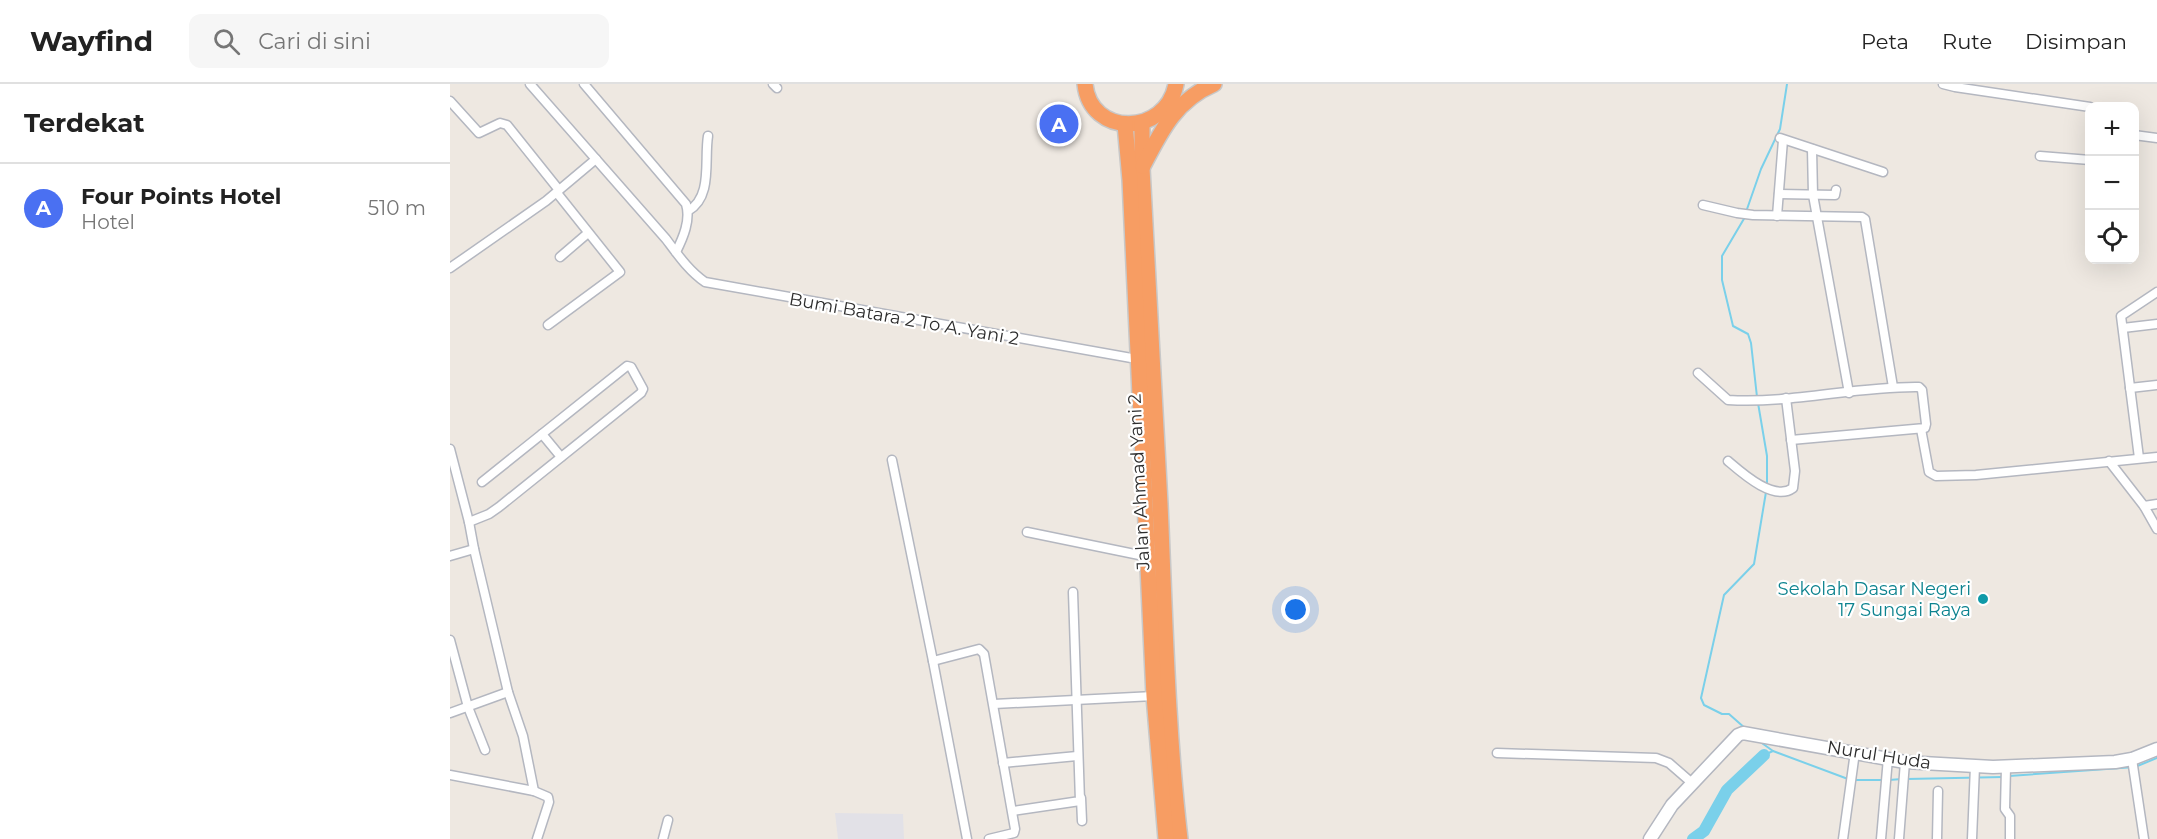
<!DOCTYPE html>
<html lang="id">
<meta charset="utf-8">
<style>
:root{--surface:#fff;--page:#f6f6f6;--text:#222;--muted:#767676;--line:#e0e0e0;--accent:#4a70f2}
body{margin:0;font-family:Montserrat,sans-serif;background:var(--page);color:var(--text)}
.controls{position:absolute;right:18px;top:18px;display:grid;overflow:hidden;border-radius:12px;box-shadow:0 6px 24px #0002}
.controls button{width:54px;height:54px;display:grid;place-items:center;padding:0;border:0;border-bottom:2px solid var(--line);background:var(--surface);color:var(--text);font:30px sans-serif}
.you{position:absolute;left:846px;top:526px;width:21px;height:21px;margin:-15px;border:4px solid #fff;border-radius:50%;background:#1a73e8;box-shadow:0 0 0 9px #1a73e833}
.badge{display:grid;place-items:center;width:39px;height:39px;border-radius:50%;background:var(--accent);color:#fff;font-size:20px;font-weight:700}
.pin{position:absolute;translate:-50% -50%;border:3px solid #fff;box-shadow:0 2px 6px #0006}
.list{margin:0;padding:0;list-style:none}
h2{display:flex;justify-content:space-between;align-items:center;height:78px;margin:0;padding:0 24px;font-size:26px}
h2 small{font-size:20px;font-weight:400;color:var(--muted)}
.list li{display:grid;grid-template-columns:39px 1fr auto;gap:18px;align-items:center;box-sizing:border-box;height:90px;padding:0 24px;border-top:2px solid var(--line)}
.list b{display:block;font-size:22px;white-space:nowrap}
.list p{margin:0;font-size:20px;white-space:nowrap;color:var(--muted)}
.list em{font-size:20px;font-style:normal;color:var(--muted)}
.icon{flex:none;width:33px;height:33px;fill:none;stroke:currentColor;stroke-width:2;stroke-linecap:round;stroke-linejoin:round}
.map{position:relative;flex:none;width:1707px;height:755px;overflow:hidden}
header{display:flex;align-items:center;gap:36px;box-sizing:border-box;height:84px;padding:0 30px;background:var(--surface);border-bottom:2px solid var(--line)}
header strong{font-size:28px}
nav{display:flex;gap:33px;margin-inline-start:auto;font-size:21px}
.search{width:420px;height:54px;background:var(--page);display:flex;align-items:center;gap:15px;box-sizing:border-box;padding:0 21px;border-radius:12px;color:var(--muted);font-size:22px}
main{display:flex}
aside{flex:1;background:var(--surface)}
.map>svg:first-child{display:block}
.industrial{fill:#e2e1e7}
.lines{fill:none;stroke-linecap:round;stroke-linejoin:round}
.stream{stroke:#7ad0ea;stroke-width:2}
.river{stroke:#7ad0ea;stroke-width:12}
.street-casing{stroke:#b4b7c0;stroke-width:11}
.secondary-casing{stroke:#b4b7c0;stroke-width:15}
.highway-casing{stroke:#c8c8c8;stroke-width:18}
.street{stroke:#fff;stroke-width:8}
.secondary{stroke:#fff;stroke-width:12}
.highway{stroke:#f79d63;stroke-width:15}
.culture-dot{fill:#0f9aa8;stroke:#fff;stroke-width:2}
.labels{text-anchor:middle;stroke-width:4.5;stroke-linejoin:round;paint-order:stroke}
.street-label{font-size:18px;fill:#2d2d2d;stroke:#fff}
.culture-label{font-size:18px;fill:#0d838f;stroke:#fff;text-anchor:end}
</style>
<header>
<strong>Wayfind</strong>
<div class="search"><svg class="icon" aria-label="search" viewBox="0 0 24 24"><circle cx="10" cy="10" r="6"/><path d="M15 15l6 6"/></svg>Cari di sini</div>
<nav><a>Peta</a><a>Rute</a><a>Disimpan</a></nav>
</header>
<main>
<aside>
<h2>Terdekat<small></small></h2>
<ul class="list">
<li><span class="badge">A</span><div><b>Four Points Hotel</b><p>Hotel</p></div><em>510 m</em></li>
</ul>
</aside>
<div class="map">
<svg width="1707" height="755" viewBox="0 0 1707 755">
<rect width="100%" height="100%" fill="#eee8e1"/>
<path class="industrial" d="M 385,729 L 453,730 L 454,755 L 388,755 Z"/>
<g class="lines">
<g class="stream">
<path d="M 1296,128 L 1311,85 L 1330,45 L 1337,0"/>
<path d="M 1295,133 L 1272,172 L 1272,196 L 1283,242 L 1298,250 L 1301,259 L 1307,313"/>
<path d="M 1308,319 L 1317,372 L 1317,403"/>
<path d="M 1296,645 L 1279,630 L 1272,630 L 1254,621 L 1251,614 L 1274,511 L 1304,480 L 1316,408"/>
<path d="M 1309,657 L 1323,667"/>
<path d="M 1314,671 L 1323,667 L 1398,695"/>
<path d="M 1559,692 L 1685,683 L 1707,674"/>
<path d="M 1457,695 L 1553,693"/>
<path d="M 1403,696 L 1434,696"/>
<path d="M 1439,696 L 1452,695"/>
</g>
<path class="river" d="M 1243,755 L 1254,747 L 1277,706 L 1314,671"/>
<g class="street-casing">
<g id="street">
<path d="M 80,0 L 216,155 C 228,171 239,187 255,198 L 687,275"/>
<path d="M 134,0 L 236,120 C 241,136 233,154 226,168"/>
<path d="M 323,0 L 327,4"/>
<path d="M 1493,0 L 1505,3 L 1640,23"/>
<path d="M 0,17 L 29,49 L 50,39 L 57,41 L 109,106"/>
<path d="M 1684,51 L 1707,54"/>
<path d="M 1330,54 L 1433,88"/>
<path d="M 1362,65 L 1363,111 L 1399,309"/>
<path d="M 1590,72 L 1640,76"/>
<path d="M 1329,110 L 1385,111 L 1386,106"/>
<path d="M 1253,121 L 1287,129 L 1303,131 L 1412,133 L 1415,135 L 1443,303"/>
<path d="M 238,127 C 263,113 254,76 258,52"/>
<path d="M 1327,132 L 1333,56"/>
<path d="M 110,173 L 138,149"/>
<path d="M 0,184 L 96,117 L 146,75"/>
<path d="M 98,241 L 170,188 L 107,109"/>
<path d="M 1673,244 L 1707,240"/>
<path d="M 1248,289 L 1278,316 C 1342,320 1405,302 1469,303 L 1472,306 L 1476,340 L 1475,344 L 1341,356"/>
<path d="M 1680,304 L 1707,301"/>
<path d="M 1471,345 L 1479,388 L 1486,392 L 1526,391 L 1707,373"/>
<path d="M 92,350 L 111,373"/>
<path d="M 0,365 L 19,438 L 24,465 L 58,608 L 73,652 L 84,707"/>
<path d="M 1689,374 L 1671,232 L 1707,208"/>
<path d="M 442,376 L 483,577 L 517,755"/>
<path d="M 1278,377 C 1292,389 1324,418 1343,404 L 1345,387 L 1336,314"/>
<path d="M 1659,377 L 1694,422 L 1707,445"/>
<path d="M 1694,422 L 1707,420"/>
<path d="M 19,438 L 39,430 L 49,423 L 191,309 L 193,305 L 181,283 L 177,282 L 32,398"/>
<path d="M 577,448 L 699,473"/>
<path d="M 0,472 L 24,465"/>
<path d="M 0,556 L 18,623 L 35,666"/>
<path d="M 483,577 L 529,565 L 534,570 L 565,745 L 564,749 L 539,755"/>
<path d="M 544,620 L 704,612"/>
<path d="M 0,629 L 58,608"/>
<path d="M 1047,669 L 1206,674 L 1219,679 L 1242,699"/>
<path d="M 1682,675 L 1694,755"/>
<path d="M 553,679 L 627,672"/>
<path d="M 1556,683 L 1555,725 L 1560,732 L 1560,755"/>
<path d="M 0,691 L 84,707 L 98,713 L 99,718 L 87,755"/>
<path d="M 631,714 L 632,737"/>
<path d="M 563,727 L 630,717 L 623,508"/>
<path d="M 213,755 L 218,736"/>
<path d="M 1393,755 L 1405,668"/>
<path d="M 1431,755 L 1438,674"/>
<path d="M 1449,755 L 1455,678"/>
<path d="M 1487,755 L 1488,707"/>
<path d="M 1522,755 L 1525,682"/>
</g>
</g>
<g class="secondary-casing">
<path id="secondary" d="M 1200,755 L 1222,721 L 1288,651 L 1293,649 L 1455,678 L 1543,683 L 1665,678 L 1682,675 L 1707,665"/>
</g>
<g class="highway-casing">
<g id="highway">
<path d="M 635,0 C 640,53 716,53 726,0"/>
<path d="M 692,39 L 692,84 C 699,196 705,308 710,420 C 715,532 717,644 730,755"/>
<path d="M 675,40 L 680,96 L 704,612 L 716,755"/>
<path d="M 693,82 C 711,47 726,16 764,0"/>
</g>
</g>
<use href="#street" class="street"/>
<use href="#secondary" class="secondary"/>
<use href="#highway" class="highway"/>
</g>
<circle class="culture-dot" cx="1533" cy="515" r="6"/>
<g class="labels">
<g class="street-label">
<text transform="translate(454 235) rotate(10)" y="6">Bumi Batara 2 To A. Yani 2</text>
<text transform="translate(689 398) rotate(-93)" y="6">Jalan Ahmad Yani 2</text>
<text transform="translate(1429 671) rotate(9)" y="6">Nurul Huda</text>
</g>
<g class="culture-label">
<text x="1521" y="511">Sekolah Dasar Negeri<tspan x="1521" dy="21">17 Sungai Raya</tspan></text>
</g>
</g>
</svg>
<div class="controls">
<button>+</button>
<button>−</button>
<button><svg class="icon" aria-label="locate" viewBox="0 0 24 24"><circle cx="12" cy="12" r="6"/><path d="M12 2v4M12 18v4M2 12h4M18 12h4"/></svg></button>
</div>
<div class="you"></div>
<div class="pin badge" style="left:609px;top:40px">A</div>
</div>
</main>
